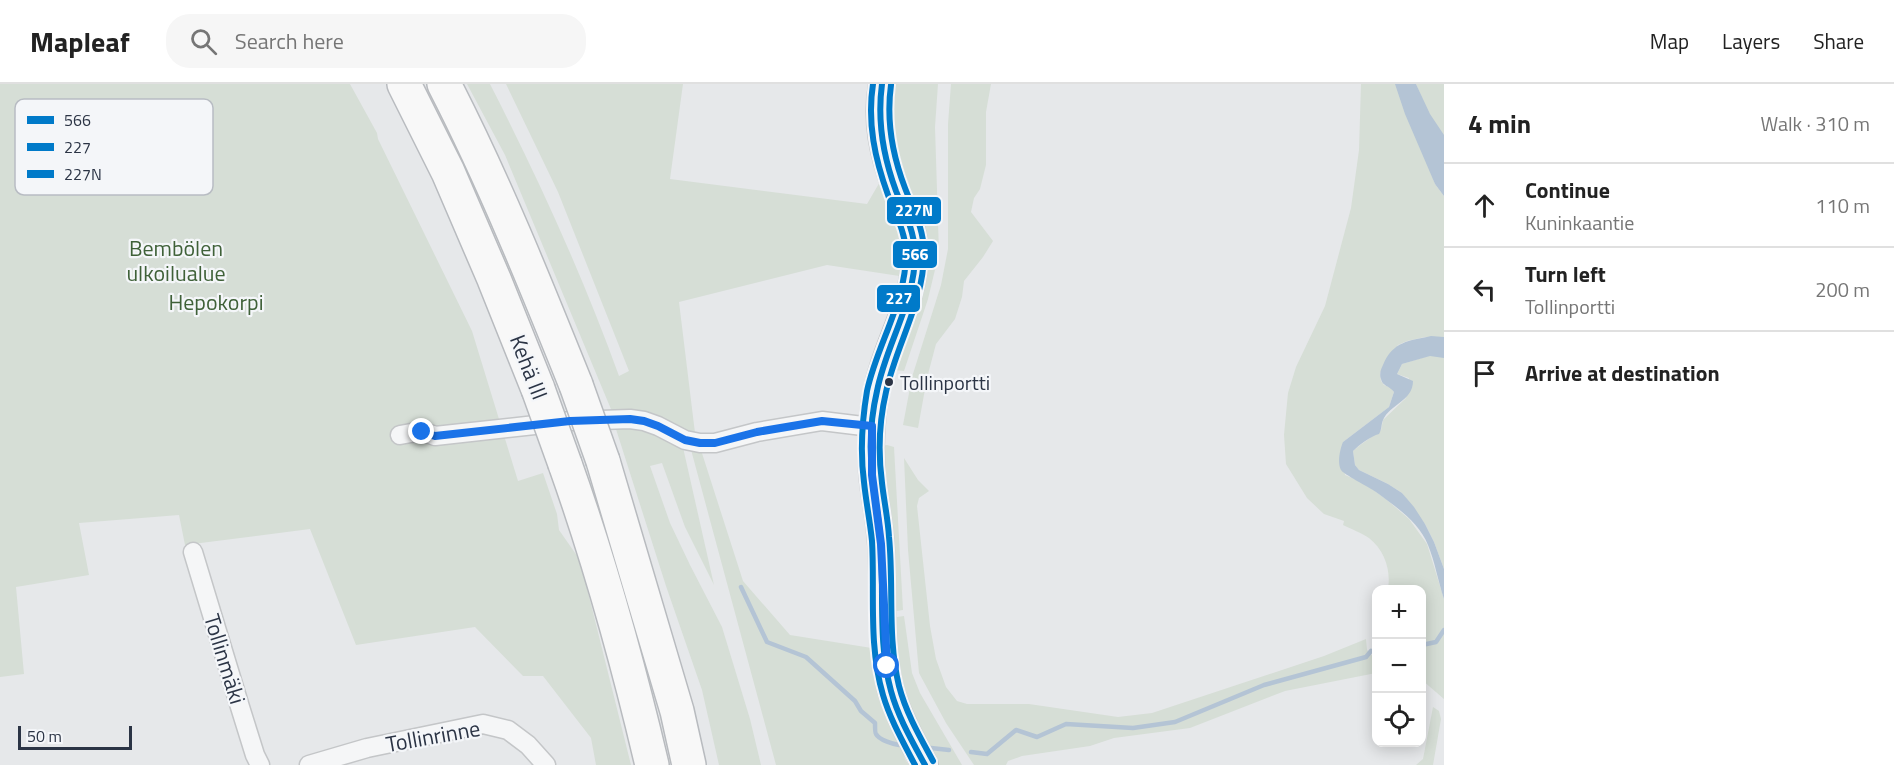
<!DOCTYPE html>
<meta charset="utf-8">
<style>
:root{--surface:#fff;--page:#f6f6f6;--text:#222;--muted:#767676;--line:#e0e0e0}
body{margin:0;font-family:"Titillium Web",sans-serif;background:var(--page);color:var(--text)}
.controls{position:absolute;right:18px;bottom:18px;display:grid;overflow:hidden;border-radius:12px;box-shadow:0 3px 15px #0003}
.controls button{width:54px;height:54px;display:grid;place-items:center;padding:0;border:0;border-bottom:2px solid var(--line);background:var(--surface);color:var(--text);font:30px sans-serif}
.scale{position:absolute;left:18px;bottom:15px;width:114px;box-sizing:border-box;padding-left:6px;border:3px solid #2b3445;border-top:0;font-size:16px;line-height:21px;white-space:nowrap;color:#2b3445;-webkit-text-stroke:4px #f4f6f9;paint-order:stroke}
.stop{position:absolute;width:18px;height:18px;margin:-14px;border:4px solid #1a73e8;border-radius:50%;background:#fff}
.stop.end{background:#1a73e8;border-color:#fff;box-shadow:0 2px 6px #0008}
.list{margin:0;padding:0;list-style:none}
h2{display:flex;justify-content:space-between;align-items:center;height:78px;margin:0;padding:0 24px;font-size:26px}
h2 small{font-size:20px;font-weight:400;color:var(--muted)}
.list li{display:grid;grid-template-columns:39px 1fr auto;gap:18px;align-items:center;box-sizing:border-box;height:84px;padding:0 24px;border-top:2px solid var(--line)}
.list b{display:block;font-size:22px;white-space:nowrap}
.list p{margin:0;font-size:20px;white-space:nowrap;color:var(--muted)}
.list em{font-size:20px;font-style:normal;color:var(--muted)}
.icon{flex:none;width:33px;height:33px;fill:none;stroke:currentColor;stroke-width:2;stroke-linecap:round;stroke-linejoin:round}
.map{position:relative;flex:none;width:1444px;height:681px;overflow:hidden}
header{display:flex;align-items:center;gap:36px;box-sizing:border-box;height:84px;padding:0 30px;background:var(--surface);border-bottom:2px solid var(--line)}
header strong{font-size:28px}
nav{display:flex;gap:33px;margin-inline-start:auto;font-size:21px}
.search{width:420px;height:54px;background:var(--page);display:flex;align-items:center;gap:15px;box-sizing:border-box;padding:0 21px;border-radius:24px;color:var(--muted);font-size:22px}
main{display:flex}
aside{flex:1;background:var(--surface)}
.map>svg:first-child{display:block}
.green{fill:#d6ded6}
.water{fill:#b4c4d5}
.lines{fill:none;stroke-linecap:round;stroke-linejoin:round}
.stream{stroke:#b4c4d5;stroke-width:4.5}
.street-casing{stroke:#c4c6c8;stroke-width:21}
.secondary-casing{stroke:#c4c6c8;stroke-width:28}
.highway-casing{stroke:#b8bbbf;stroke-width:36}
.street{stroke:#f5f6f7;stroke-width:18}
.secondary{stroke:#f8f8f8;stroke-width:26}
.highway{stroke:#f8f8f8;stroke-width:33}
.highway-bridge-casing{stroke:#b8bbbf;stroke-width:36;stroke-linecap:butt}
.highway-bridge{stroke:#f8f8f8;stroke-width:33}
.bus-1-casing{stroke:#f4f6f9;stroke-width:10}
.bus-2-casing{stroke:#f4f6f9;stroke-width:10}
.bus-3-casing{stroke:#f4f6f9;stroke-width:10}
.bus-1{stroke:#007ac9;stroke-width:6}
.bus-2{stroke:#007ac9;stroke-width:6}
.bus-3{stroke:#007ac9;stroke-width:6}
.route{stroke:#1a73e8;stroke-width:8}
.bus-dot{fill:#2b3445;stroke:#f4f6f9;stroke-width:2}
.labels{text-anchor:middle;stroke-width:4.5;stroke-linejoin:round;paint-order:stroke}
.bus-label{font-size:20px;fill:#2b3445;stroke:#f4f6f9;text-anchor:start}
.park-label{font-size:22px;fill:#3f6138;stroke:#f4f6f9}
.street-label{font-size:22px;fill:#2b3445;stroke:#f4f6f9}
.key{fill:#f4f6f9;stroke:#b8bcc3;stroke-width:1.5}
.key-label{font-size:16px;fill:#2b3445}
.line-badge{stroke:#f4f6f9;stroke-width:2}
.badge-label{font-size:16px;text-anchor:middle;font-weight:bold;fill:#fff}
</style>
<header>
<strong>Mapleaf</strong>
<div class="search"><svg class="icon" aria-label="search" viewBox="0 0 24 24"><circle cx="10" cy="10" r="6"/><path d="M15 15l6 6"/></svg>Search here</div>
<nav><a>Map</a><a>Layers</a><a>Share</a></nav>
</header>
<main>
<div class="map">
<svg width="1444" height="681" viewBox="0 0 1444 681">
<rect width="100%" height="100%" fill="#e6e8ea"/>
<g class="green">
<path d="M 0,0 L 350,0 L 377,49 L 378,55 L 472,247 L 518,397 L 543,389 L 557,430 L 559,446 L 580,476 L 631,681 L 596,681 L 591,654 L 543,592 L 523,592 L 475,543 L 356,561 L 310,445 L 185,461 L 179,431 L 79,439 L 89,491 L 16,503 L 24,590 L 0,593 Z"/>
<path d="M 467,0 L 490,0 C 538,94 583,192 619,292 L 629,287 L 558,108 L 506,0 L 683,0 L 670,95 L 867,120 L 881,96 L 902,155 L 906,193 L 827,181 L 679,218 L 695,349 L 665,340 L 613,330 L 505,71 Z"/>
<path d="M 892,0 L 938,0 L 935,43 L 939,169 L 928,215 L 904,287 L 894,286 L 911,227 L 889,58 Z"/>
<path d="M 951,0 L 991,0 L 986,28 L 986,81 L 980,105 L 974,114 L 971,128 L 993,157 L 983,173 L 964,197 L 962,213 L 955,235 L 936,260 L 927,294 L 918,344 L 903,341 L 912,293 L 941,201 L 948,165 L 948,40 Z"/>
<path d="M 1361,0 L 1399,0 L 1435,100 L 1444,112 L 1444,259 L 1425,253 L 1407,257 L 1398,261 L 1380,289 L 1381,297 L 1384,301 L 1391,304 L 1394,308 L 1389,323 L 1343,358 L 1345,391 L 1364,399 L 1387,416 L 1409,435 L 1427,460 L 1444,515 L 1444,615 L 1422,596 L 1422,506 L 1388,505 C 1391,486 1385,467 1369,454 C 1362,449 1351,445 1343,441 L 1344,437 L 1324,430 L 1307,414 L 1286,380 L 1284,351 L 1288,309 L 1296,283 L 1325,222 L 1351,124 L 1359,66 Z"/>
<path d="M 1416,0 L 1444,0 L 1444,54 L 1436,46 Z"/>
<path d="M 1444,267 L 1444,485 L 1434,458 L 1425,440 L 1402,409 L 1388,400 L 1359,386 L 1355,381 L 1353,367 C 1362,359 1372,353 1381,346 L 1383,336 L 1406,314 L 1409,294 L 1397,290 L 1402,280 Z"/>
<path d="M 632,341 L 682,359 L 714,501 L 685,443 L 662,379 L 650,382 L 670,439 L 690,481 L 722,543 L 750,635 L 761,681 L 719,681 L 702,606 L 666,502 L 615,342 Z"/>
<path d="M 887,361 L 894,363 L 903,526 L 890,528 L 880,362 Z"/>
<path d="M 690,362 L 700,363 L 743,497 L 790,551 L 878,565 L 905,675 L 909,681 L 776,681 Z"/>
<path d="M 904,374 L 918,396 L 929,407 L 919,414 L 917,422 L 930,542 L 936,575 L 946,603 L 957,617 L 967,620 L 1029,620 L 1118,633 L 1152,629 L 1324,572 L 1366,555 L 1367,566 L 1376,576 L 1376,589 L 1285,607 L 1190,644 L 1114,654 L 1090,662 L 1022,672 L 1008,677 L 1006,681 L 974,681 L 946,639 L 919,589 L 908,466 Z"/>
<path d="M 904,532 L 912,589 L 920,609 L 962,681 L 932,681 L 904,624 L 890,534 Z"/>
<path d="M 1433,623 L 1439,627 L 1441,635 L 1433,681 L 1416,681 L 1423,675 Z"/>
</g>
<g class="water">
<path d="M 1395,0 L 1416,0 L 1430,30 L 1444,51 L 1444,112 L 1435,100 L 1405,30 Z"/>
<path d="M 1431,252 L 1444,253 L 1444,274 L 1430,272 L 1402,280 L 1397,290 L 1413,297 C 1413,317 1390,320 1383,336 C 1381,341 1382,345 1379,350 C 1371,352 1359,361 1353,367 L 1355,381 L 1359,386 L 1388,400 L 1402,409 L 1414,423 L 1425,440 L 1434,458 L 1444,485 L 1444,515 C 1438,497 1435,478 1428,461 C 1419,438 1395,422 1376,408 C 1369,403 1343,390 1341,386 C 1337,379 1340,365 1343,358 L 1389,323 L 1394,308 C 1390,302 1382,302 1381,295 C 1379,290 1381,285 1383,281 C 1393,257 1409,257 1431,252 Z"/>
</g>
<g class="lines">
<g class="stream">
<path d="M 741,503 L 767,558 L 806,573 L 855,617 L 861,627 L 875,639 C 875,640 875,649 876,650 C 879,656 893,660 899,661"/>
<path d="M 1422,561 L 1436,558 L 1444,546"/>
<path d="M 931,664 L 949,666"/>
<path d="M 971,668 L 987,670 L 1016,646 L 1037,653 L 1066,640 L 1133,644 L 1175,638 L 1264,601 L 1366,573 L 1371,567"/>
</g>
<g class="street-casing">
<g id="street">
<path d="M 400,351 L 422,347 L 435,352 L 571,337 L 630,335 L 644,337 L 658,342 L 685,356 L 700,359 L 715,359 L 757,348 L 822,337 L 871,343"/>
<path d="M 193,468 L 240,623 L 255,671 L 260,681"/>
<path d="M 309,681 L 367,664 L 483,640 L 508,646 L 528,661 L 546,681"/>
</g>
</g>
<g class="secondary-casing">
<path id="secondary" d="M 882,0 C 875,37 883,71 896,106 C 905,131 915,143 915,170 C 915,218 886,259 877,305 C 871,333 870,362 872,390 C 874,414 880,438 881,462 C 884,508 879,563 891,607 C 899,633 912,657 925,681"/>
</g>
<g class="highway-casing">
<g id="highway">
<path d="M 404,0 L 448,88 L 494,195 L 538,305"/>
<path d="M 444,0 C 494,97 535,199 576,301"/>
<path d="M 603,377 L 677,627 L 689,681"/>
<path d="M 565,380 C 600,478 628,579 652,681"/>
</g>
</g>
<use href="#street" class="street"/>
<use href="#secondary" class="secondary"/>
<use href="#highway" class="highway"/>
<g class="highway-bridge-casing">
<g id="highway-bridge">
<path d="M 576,301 L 603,377"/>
<path d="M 538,305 L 565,380"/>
</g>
</g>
<use href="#highway-bridge" class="highway-bridge"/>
<g class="bus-1-casing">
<path id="bus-1" d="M 882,0 C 877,37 883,72 896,107 C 904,127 914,146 915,168 C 916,217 886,260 877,307 C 870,337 869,368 873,398 C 875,416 879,434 880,452 C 885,503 877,556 891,607 C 898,633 912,657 925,681"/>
</g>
<g class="bus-2-casing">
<path id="bus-2" d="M 873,0 C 867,39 875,75 888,111 C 895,130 905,147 906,167 C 907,217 877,260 867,307 C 862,337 860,368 864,398 C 866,418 870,437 872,457 C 875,507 868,561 883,611 C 890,635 903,658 915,681"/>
</g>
<g class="bus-3-casing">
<path id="bus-3" d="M 891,1 C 886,37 892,70 905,104 C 913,125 924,145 924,169 C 924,218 896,261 886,308 C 879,338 878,369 882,399 C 884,417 888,435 889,453 C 894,502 887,553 899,602 C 906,629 920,653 933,677"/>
</g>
<use href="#bus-1" class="bus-1"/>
<use href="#bus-2" class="bus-2"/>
<use href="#bus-3" class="bus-3"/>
</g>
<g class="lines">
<path class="route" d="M 422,348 L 435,352 L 570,337 L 630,335 L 644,337 L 658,342 L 685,356 L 700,359 L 715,359 L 757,348 L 822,337 L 872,342 L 872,391 L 881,460 L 887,582"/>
</g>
<circle class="bus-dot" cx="889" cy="298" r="5"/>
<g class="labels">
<g class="bus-label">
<text x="900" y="306">Tollinportti</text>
</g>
<g class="park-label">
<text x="176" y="172">Bembölen<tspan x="176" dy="25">ulkoilualue</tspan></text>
<text x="216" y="226">Hepokorpi</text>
</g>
<g class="street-label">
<text transform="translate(529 283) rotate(69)" y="8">Kehä III</text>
<text transform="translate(225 575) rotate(73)" y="8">Tollinmäki</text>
<text transform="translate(433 652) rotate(-10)" y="8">Tollinrinne</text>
</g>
</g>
<rect x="15" y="15" width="198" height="96" rx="9" class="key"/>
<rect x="27" y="32" width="27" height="8" fill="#007ac9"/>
<rect x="27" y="59" width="27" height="8" fill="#007ac9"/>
<rect x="27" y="86" width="27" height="8" fill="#007ac9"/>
<g class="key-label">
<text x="64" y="42">566</text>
<text x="64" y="69">227</text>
<text x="64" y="96">227N</text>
</g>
<g class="line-badge">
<rect x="886" y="112" width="56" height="29" rx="6" fill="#007ac9"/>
<rect x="892" y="156" width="46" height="29" rx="6" fill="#007ac9"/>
<rect x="876" y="200" width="45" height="29" rx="6" fill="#007ac9"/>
</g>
<g class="badge-label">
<text x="914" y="132">227N</text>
<text x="915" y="176">566</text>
<text x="899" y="220">227</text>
</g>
</svg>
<div class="controls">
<button>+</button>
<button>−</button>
<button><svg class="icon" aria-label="locate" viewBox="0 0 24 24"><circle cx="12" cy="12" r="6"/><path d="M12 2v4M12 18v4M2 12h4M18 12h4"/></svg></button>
</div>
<div class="scale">50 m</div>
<div class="stop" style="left:887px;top:582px"></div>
<div class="stop end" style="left:422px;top:348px"></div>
</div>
<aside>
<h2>4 min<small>Walk · 310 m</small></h2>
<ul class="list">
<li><svg class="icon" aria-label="ahead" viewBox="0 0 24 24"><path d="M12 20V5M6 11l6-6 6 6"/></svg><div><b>Continue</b><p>Kuninkaantie</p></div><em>110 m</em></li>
<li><svg class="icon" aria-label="left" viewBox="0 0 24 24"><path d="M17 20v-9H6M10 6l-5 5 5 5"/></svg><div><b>Turn left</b><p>Tollinportti</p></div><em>200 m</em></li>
<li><svg class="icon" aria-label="arrive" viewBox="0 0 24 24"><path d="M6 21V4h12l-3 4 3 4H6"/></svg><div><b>Arrive at destination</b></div></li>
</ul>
</aside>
</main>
